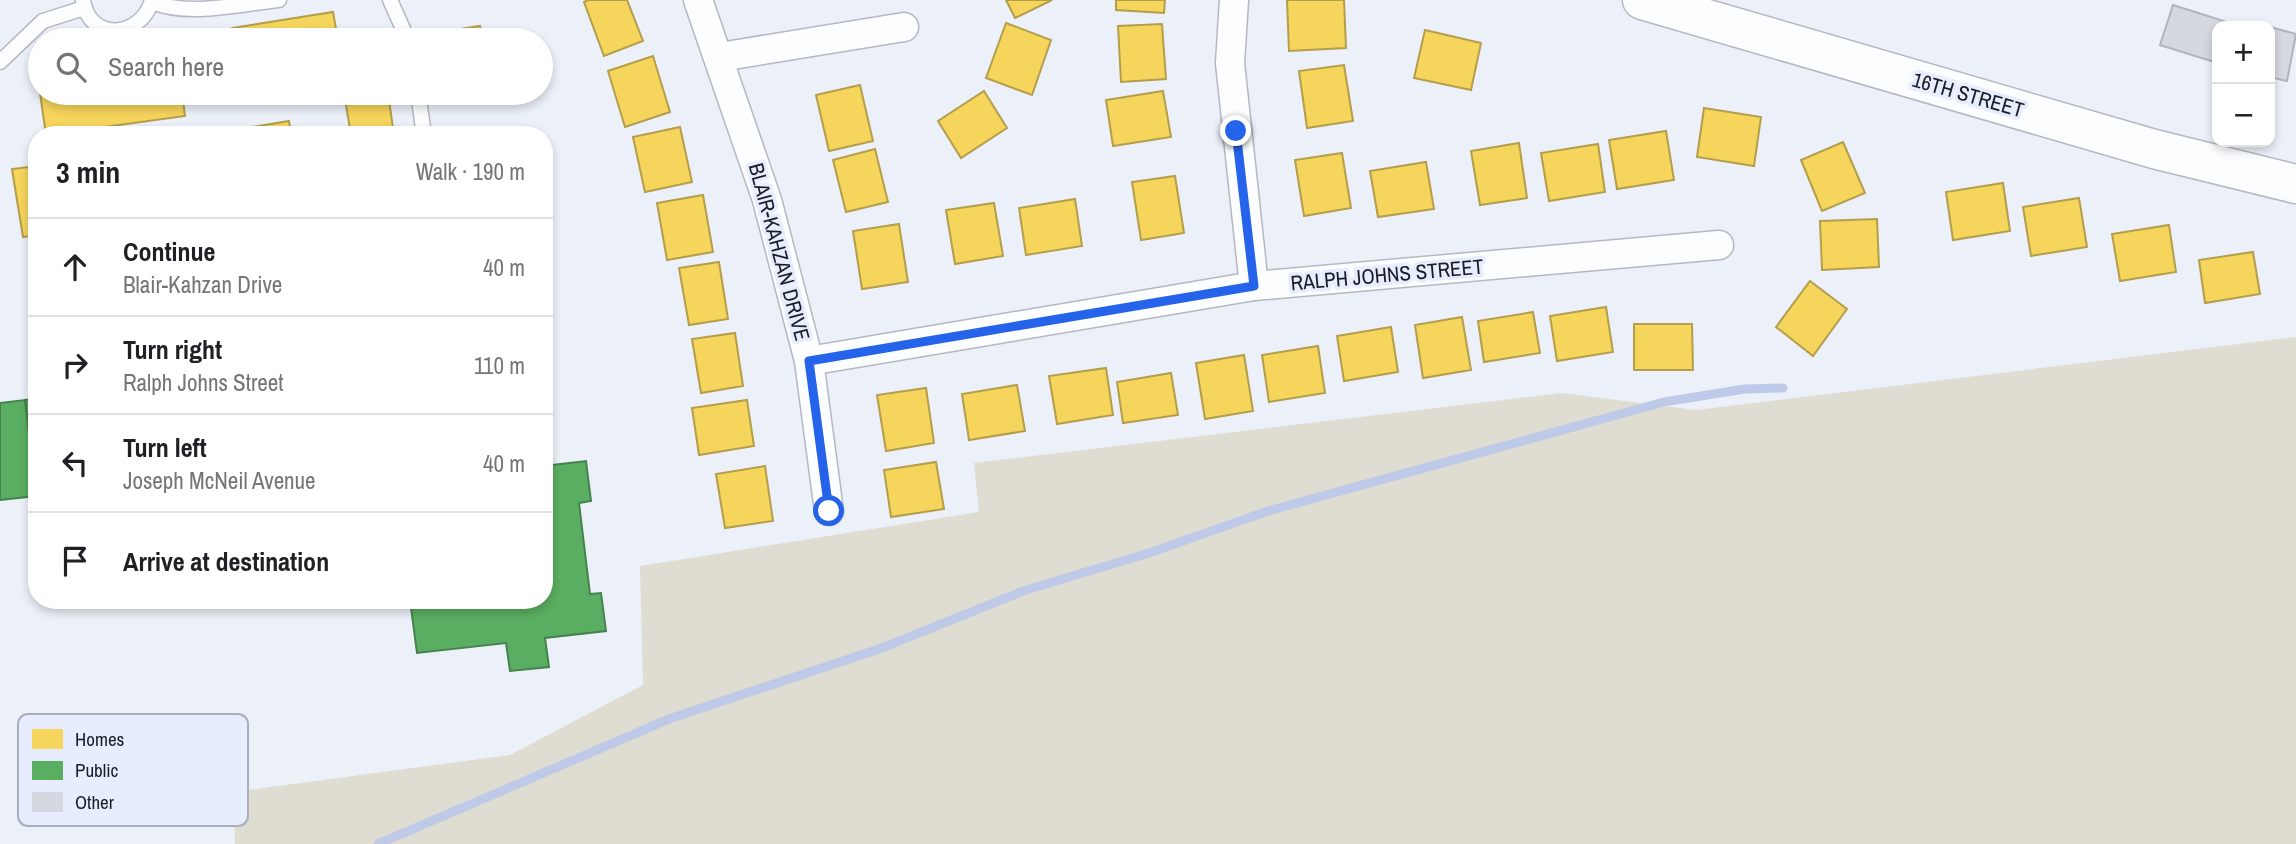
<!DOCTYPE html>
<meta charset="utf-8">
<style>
:root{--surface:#fff;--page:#f2f2f2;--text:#202124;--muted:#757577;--line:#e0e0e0}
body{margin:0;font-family:"Archivo Narrow",sans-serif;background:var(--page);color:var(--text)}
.controls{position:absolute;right:21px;top:21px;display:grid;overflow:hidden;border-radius:14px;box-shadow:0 4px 10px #0003}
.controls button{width:63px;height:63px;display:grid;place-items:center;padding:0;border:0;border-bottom:2px solid var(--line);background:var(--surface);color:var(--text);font:35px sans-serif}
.stop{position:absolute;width:21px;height:21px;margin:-16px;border:5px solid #2563eb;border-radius:50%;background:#fff}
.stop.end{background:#2563eb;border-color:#fff;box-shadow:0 2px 7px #0008}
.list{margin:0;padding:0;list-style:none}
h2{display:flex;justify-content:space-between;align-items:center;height:91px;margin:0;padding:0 28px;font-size:30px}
h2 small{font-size:23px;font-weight:400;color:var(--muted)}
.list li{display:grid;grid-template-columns:46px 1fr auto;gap:21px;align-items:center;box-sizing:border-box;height:98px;padding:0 28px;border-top:2px solid var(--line)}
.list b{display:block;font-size:26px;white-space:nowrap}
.list p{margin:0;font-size:23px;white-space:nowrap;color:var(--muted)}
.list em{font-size:23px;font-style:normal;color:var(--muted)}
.icon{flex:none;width:38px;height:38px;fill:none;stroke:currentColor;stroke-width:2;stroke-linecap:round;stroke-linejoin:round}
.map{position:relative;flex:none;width:2296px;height:844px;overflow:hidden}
.search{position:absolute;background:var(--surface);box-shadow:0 4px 10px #0003;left:28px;top:28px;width:525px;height:77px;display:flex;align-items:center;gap:18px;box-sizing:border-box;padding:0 24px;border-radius:38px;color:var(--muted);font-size:26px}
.panel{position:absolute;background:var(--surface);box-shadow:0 4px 10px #0003;left:28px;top:126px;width:525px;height:483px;border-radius:28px}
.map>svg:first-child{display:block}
.green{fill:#dfdcd1}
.homes{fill:#f6d55c;stroke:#b49e4b;stroke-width:2}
.public{fill:#5aae61;stroke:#46824e;stroke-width:2}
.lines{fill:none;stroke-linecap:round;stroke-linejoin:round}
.stream{stroke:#becae7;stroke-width:9}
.building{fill:#d5d8e0;stroke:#b0b4bb;stroke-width:2}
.lane-casing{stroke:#b4b8c0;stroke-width:17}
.street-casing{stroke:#b4b8c0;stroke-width:31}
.secondary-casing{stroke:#b4b8c0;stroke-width:41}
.lane{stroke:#fcfdfe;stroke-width:14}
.street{stroke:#fcfdfe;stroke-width:28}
.secondary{stroke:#fcfdfe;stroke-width:38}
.route{stroke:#2563eb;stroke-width:9}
.labels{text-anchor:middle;stroke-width:7;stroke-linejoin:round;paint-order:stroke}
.street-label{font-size:21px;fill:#191c23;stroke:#e7edfe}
.key{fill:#e7edfe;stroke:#a9aebc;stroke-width:2}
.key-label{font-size:19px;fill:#191c23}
</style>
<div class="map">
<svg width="2296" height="844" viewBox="0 0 2296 844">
<rect width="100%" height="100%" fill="#ecf0f9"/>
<path class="green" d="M 2296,337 L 2296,844 L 235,844 L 233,792 L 510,755 L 643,685 L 640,566 L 979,512 L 974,463 L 1561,393 L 1696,410 Z"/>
<g class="homes">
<path d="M 588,0 L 627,0 L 643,41 L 604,56 L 584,2 Z"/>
<path d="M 1006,0 L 1052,0 L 1015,18 Z"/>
<path d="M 1116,0 L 1165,0 L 1164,13 L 1116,10 Z"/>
<path d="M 1287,0 L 1344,0 L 1346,48 L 1289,51 Z"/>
<path d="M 333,12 L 338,40 L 234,40 L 232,28 Z"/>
<path d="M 1006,23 L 1051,40 L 1032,95 L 986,78 Z"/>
<path d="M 1162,24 L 1166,79 L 1121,82 L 1118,26 Z"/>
<path d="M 480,26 L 483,40 L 441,40 L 440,32 Z"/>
<path d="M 1425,30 L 1481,43 L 1471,90 L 1414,78 Z"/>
<path d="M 653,56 L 670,112 L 625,127 L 608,71 Z"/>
<path d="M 1344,65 L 1353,121 L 1307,128 L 1299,71 Z"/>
<path d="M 860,85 L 873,141 L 829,151 L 816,95 Z"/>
<path d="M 39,86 L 40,93 L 182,93 L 185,116 L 46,135 Z"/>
<path d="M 984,91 L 1007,128 L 961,158 L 938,121 Z"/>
<path d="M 1163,91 L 1171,137 L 1113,146 L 1106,100 Z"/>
<path d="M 344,93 L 388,93 L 394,135 L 351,135 Z"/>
<path d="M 449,93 L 491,93 L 491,95 L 451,102 Z"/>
<path d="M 1704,108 L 1761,117 L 1754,166 L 1697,157 Z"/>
<path d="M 289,121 L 291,135 L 247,135 L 246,128 Z"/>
<path d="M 680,127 L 692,182 L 645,192 L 633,137 Z"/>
<path d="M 1666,131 L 1674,180 L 1617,189 L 1609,140 Z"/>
<path d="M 1843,142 L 1865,193 L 1822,211 L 1801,160 Z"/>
<path d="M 1519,143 L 1527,198 L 1480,205 L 1471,151 Z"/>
<path d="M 1598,144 L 1605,192 L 1549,201 L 1541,153 Z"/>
<path d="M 875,149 L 888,202 L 846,212 L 833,160 Z"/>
<path d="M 1342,153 L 1351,208 L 1304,216 L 1295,160 Z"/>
<path d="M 1426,162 L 1434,209 L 1378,217 L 1370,171 Z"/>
<path d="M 37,166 L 37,235 L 23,237 L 12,169 Z"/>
<path d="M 1175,176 L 1184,233 L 1141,240 L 1132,182 Z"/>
<path d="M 2003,183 L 2010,231 L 1953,240 L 1946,192 Z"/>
<path d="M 703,195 L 713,252 L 667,260 L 657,203 Z"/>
<path d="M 2079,198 L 2087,247 L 2031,256 L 2023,207 Z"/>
<path d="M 1075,199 L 1082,246 L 1026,255 L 1019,208 Z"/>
<path d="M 994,203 L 1003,256 L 955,264 L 946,210 Z"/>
<path d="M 1877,219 L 1879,267 L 1822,270 L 1820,221 Z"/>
<path d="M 899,224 L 908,282 L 862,289 L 853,231 Z"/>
<path d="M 2169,225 L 2176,272 L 2120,281 L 2112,234 Z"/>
<path d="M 2253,252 L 2260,294 L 2205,303 L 2199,260 Z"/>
<path d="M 719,262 L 728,319 L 689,325 L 679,268 Z"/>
<path d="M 1810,281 L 1847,309 L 1813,356 L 1776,327 Z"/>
<path d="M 1606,307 L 1613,352 L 1557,361 L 1550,316 Z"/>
<path d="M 1533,312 L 1540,353 L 1484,362 L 1478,321 Z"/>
<path d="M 1462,317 L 1471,370 L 1423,378 L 1415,325 Z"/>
<path d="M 1634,324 L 1692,324 L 1693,370 L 1634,370 Z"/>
<path d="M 1391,327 L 1398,372 L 1344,381 L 1337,336 Z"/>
<path d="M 735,333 L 743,386 L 701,393 L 692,339 Z"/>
<path d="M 1318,346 L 1325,393 L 1269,402 L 1262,355 Z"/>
<path d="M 1244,355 L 1253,411 L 1205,419 L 1196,363 Z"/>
<path d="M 1106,368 L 1113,415 L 1057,424 L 1049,376 Z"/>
<path d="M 1171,373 L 1178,415 L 1123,423 L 1117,382 Z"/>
<path d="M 1017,385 L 1025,431 L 969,440 L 962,394 Z"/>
<path d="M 926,388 L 934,443 L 886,451 L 877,395 Z"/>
<path d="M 747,400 L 754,446 L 699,455 L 692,408 Z"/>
<path d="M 936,462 L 944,509 L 891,517 L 884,470 Z"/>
<path d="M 765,466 L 773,521 L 725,528 L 716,474 Z"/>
</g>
<g class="public">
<path d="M 37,399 L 37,503 L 25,400 Z"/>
<path d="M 25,400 L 36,496 L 0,500 L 0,403 Z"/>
<path d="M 586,461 L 591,501 L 579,503 L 590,594 L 601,593 L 606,631 L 545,638 L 549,667 L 510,671 L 506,643 L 417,653 L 410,600 L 544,600 L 544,466 Z"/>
</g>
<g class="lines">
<path class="stream" d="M 378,844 L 669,719 L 879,649 L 1026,590 L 1149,553 L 1268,511 L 1664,402 L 1745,389 L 1783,388"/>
</g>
<g class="building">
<path d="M 2173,5 L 2227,22 L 2225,26 L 2217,26 L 2214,62 L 2160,45 Z"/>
<path d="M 2270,27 L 2296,34 L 2287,81 L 2270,77 Z"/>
</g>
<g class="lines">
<g class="lane-casing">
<g id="lane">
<path d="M 83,0 C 89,42 141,39 152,0"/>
<path d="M 390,0 L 408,40"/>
<path d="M 152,2 C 190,17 239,4 279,0"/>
<path d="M 0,62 L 43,21 L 84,8"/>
<path d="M 418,93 L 423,128"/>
</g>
</g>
<g class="street-casing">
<g id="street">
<path d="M 698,0 L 767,200 L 809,361 L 829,511"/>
<path d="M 1234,0 L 1230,63 L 1254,286"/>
<path d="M 720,57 L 904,27"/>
<path d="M 809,361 L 1254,286 L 1719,245"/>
</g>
</g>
<g class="secondary-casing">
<path id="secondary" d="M 1642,0 L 2154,149 L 2296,184"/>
</g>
<use href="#lane" class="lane"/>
<use href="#street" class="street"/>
<use href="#secondary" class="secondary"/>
</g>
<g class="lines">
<path class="route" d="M 829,511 L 809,361 L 1254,286 L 1236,131"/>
</g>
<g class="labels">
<g class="street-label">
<text transform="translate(1968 95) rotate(16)" y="7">16TH STREET</text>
<text transform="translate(779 252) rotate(75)" y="7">BLAIR-KAHZAN DRIVE</text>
<text transform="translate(1387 275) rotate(-5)" y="7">RALPH JOHNS STREET</text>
</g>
</g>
<rect x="18" y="714" width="230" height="112" rx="10" class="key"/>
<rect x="32" y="729" width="31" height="20" fill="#f6d55c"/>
<rect x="32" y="761" width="31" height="19" fill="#5aae61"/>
<rect x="32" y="792" width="31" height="20" fill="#d5d8e0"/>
<g class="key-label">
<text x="75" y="746">Homes</text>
<text x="75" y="777">Public</text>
<text x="75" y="809">Other</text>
</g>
</svg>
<div class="controls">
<button>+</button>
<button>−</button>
</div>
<div class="stop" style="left:829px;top:511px"></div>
<div class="stop end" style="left:1236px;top:131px"></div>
<div class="search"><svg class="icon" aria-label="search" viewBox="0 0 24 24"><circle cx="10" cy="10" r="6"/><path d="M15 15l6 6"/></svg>Search here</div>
<section class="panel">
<h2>3 min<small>Walk · 190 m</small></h2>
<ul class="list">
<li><svg class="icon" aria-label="ahead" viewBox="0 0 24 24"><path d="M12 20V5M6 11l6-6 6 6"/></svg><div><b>Continue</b><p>Blair-Kahzan Drive</p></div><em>40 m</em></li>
<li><svg class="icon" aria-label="right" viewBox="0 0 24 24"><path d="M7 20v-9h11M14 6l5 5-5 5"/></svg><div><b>Turn right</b><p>Ralph Johns Street</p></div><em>110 m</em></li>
<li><svg class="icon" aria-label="left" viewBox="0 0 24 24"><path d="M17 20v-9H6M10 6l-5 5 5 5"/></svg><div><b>Turn left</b><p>Joseph McNeil Avenue</p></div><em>40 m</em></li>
<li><svg class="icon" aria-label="arrive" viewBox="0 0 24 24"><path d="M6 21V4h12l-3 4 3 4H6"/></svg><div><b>Arrive at destination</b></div></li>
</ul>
</section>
</div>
